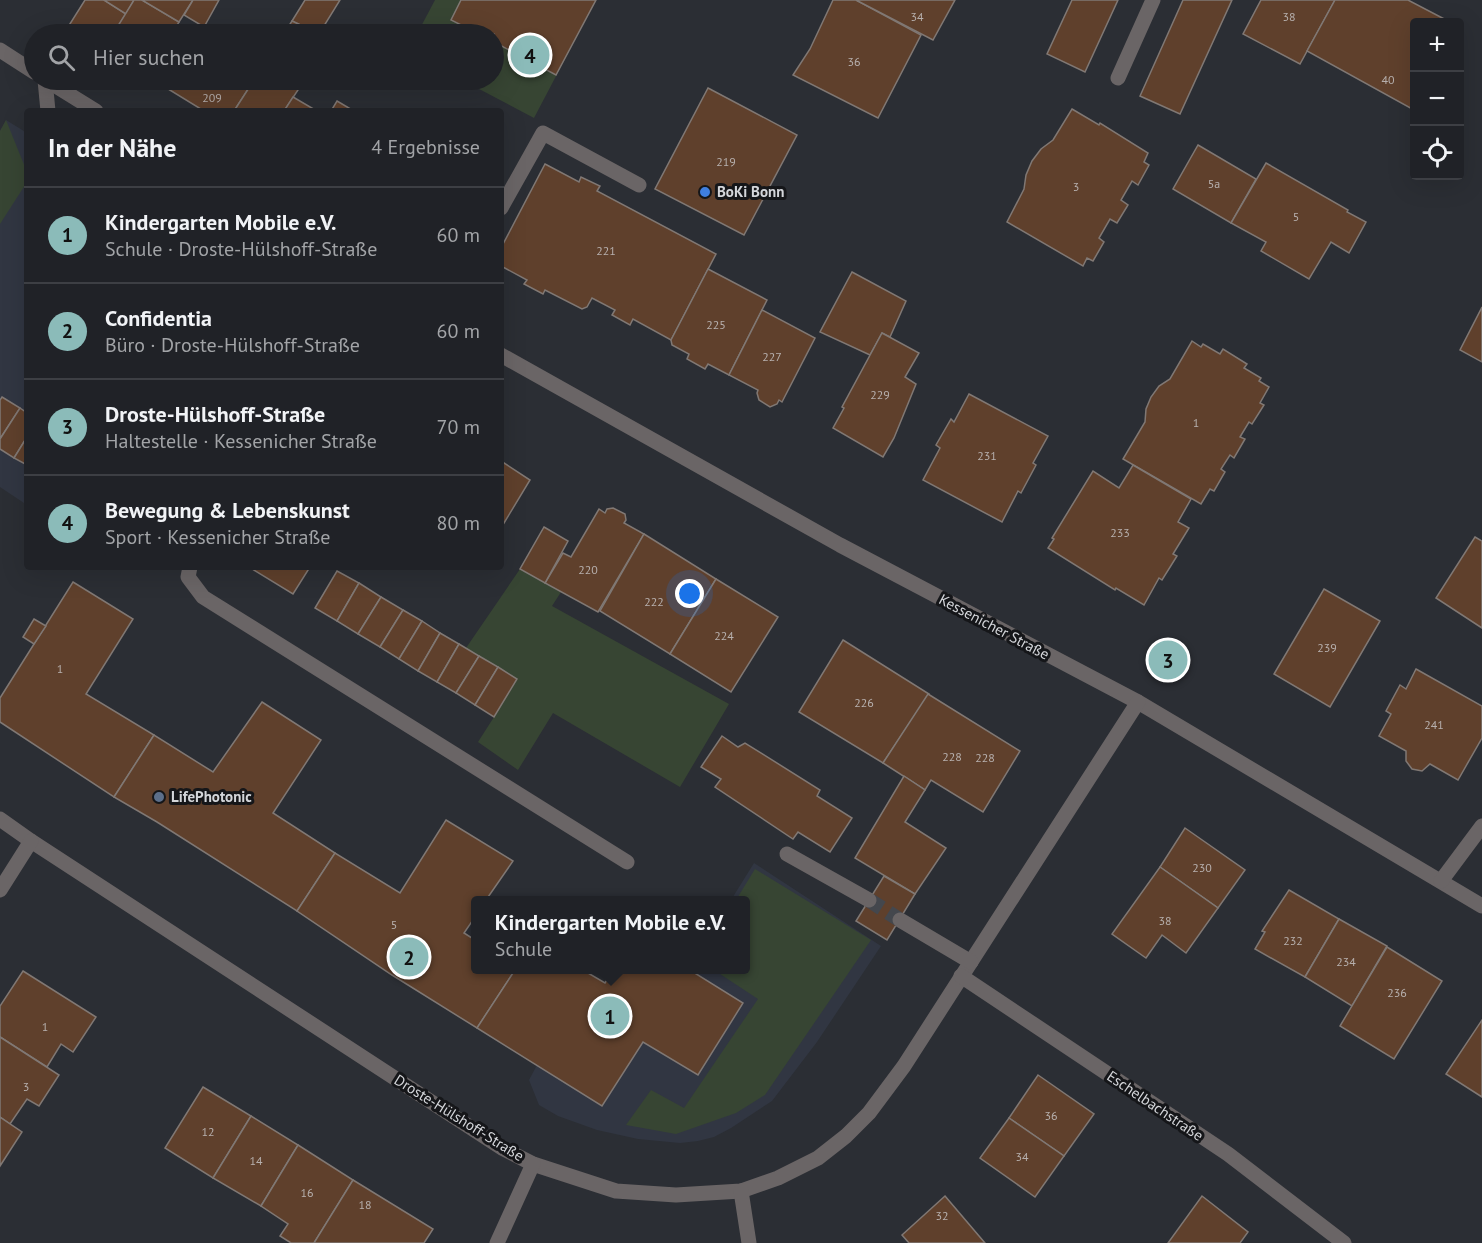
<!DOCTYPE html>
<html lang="de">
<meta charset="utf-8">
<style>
:root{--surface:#202227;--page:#2d2f33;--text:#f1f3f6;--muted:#a2a4a7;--line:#3d3f44;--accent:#8bbbb9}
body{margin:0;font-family:"PT Sans",sans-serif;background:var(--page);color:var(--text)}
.controls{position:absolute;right:18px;top:18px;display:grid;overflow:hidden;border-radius:6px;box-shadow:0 6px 24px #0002}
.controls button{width:54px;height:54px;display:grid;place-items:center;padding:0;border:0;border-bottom:2px solid var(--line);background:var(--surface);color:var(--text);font:30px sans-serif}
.you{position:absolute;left:690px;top:594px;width:21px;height:21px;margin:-15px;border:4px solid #fff;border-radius:50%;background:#1a73e8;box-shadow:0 0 0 9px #1a73e833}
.badge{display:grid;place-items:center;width:39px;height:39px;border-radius:50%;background:var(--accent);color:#111;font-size:20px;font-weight:700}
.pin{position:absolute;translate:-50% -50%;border:3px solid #fff;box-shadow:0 2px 6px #0006}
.popup{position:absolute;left:471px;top:896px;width:279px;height:78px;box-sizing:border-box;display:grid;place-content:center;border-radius:6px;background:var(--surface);filter:drop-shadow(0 2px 4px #0005);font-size:20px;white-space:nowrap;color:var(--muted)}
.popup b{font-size:22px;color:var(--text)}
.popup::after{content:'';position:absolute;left:50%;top:100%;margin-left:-12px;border:12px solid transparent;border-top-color:var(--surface)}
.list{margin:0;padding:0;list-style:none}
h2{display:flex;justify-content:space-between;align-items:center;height:78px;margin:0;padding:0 24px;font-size:26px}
h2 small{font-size:20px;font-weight:400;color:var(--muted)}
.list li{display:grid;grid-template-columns:39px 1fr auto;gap:18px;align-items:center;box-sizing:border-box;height:96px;padding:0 24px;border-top:2px solid var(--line)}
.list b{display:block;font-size:22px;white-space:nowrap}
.list p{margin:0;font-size:20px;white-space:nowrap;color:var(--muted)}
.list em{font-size:20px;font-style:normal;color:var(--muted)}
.icon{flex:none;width:33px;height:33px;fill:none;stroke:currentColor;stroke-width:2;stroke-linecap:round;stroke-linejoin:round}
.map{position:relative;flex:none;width:1482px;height:1243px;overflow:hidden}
.search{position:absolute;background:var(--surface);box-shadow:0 6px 24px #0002;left:24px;top:24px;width:480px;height:66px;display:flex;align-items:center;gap:15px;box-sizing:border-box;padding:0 21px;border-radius:33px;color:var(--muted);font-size:22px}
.panel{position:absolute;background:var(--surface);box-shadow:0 6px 24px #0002;left:24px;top:108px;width:480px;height:462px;border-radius:6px}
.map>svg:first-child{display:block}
.built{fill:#313642}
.green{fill:#374533}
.building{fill:#5f402c;stroke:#807874;stroke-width:1.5}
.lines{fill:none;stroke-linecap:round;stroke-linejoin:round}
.minor-tunnel{stroke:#44474d;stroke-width:15;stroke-dasharray:15 8;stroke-linecap:butt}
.minor{stroke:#6a6566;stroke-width:15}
.shop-dot{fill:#3f7fe0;stroke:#151619;stroke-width:2}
.service-dot{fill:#5c6f8a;stroke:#151619;stroke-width:2}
.labels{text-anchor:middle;stroke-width:6;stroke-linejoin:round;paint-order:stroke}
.number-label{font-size:12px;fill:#b7b0ae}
.poi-label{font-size:15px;font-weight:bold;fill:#d4d6da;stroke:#151619;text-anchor:start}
.street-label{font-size:15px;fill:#d4d6da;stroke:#151619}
</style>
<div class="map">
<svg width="1482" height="1243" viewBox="0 0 1482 1243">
<rect width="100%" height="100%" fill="#2b2e34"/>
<g class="built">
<path d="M 6,120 L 27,133 L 27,505 L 0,487 L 0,131 Z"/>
<path d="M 754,863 L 881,946 L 817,1042 L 772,1101 L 731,1128 L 714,1137 L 698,1141 L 680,1143 L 638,1139 L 597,1130 L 558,1116 L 539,1105 L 529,1080 L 537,1065 L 602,1106 L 643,1042 L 698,1075 L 743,1003 L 690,970 L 745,970 L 745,900 L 731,900 Z"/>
</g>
<g class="green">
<path d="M 435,0 L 596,0 L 534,118 L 462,80 L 494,80 L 494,34 L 417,34 Z"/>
<path d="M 6,120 L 27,172 L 27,182 L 0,224 L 0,131 Z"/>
<path d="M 520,569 L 561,592 L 552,606 L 729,704 L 680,787 L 553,713 L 518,770 L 478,742 L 494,717 L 466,648 Z"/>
<path d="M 755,869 L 871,940 L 765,1095 L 736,1113 L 676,1134 L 626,1125 L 651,1090 L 684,1108 L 758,999 L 714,970 L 745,970 L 745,900 L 736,900 Z"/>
</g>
<g class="building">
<path d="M 85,0 L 104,0 L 126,14 L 113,34 L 80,34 L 68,27 Z"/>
<path d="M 104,0 L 134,0 L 126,14 Z"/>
<path d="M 134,0 L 142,0 L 179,22 L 172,34 L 113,34 Z"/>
<path d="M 142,0 L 193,0 L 179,22 Z"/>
<path d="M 193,0 L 219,0 L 204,27 L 184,15 Z"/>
<path d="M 305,0 L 340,0 L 319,34 L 292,21 Z"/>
<path d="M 461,0 L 596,0 L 556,75 L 494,42 L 494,34 L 479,34 L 451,20 Z"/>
<path d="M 833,0 L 856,0 L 921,35 L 878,118 L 793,75 L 810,49 Z"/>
<path d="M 856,0 L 955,0 L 933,40 Z"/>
<path d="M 1072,0 L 1118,0 L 1085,72 L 1047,54 Z"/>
<path d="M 1183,0 L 1232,0 L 1180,114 L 1140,96 Z"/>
<path d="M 1261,0 L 1335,0 L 1300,64 L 1243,34 Z"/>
<path d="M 1335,0 L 1408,0 L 1450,22 L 1414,22 L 1414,110 L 1307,51 Z"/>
<path d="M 292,21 L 311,30 L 308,34 L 290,34 L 285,32 Z"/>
<path d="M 163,80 L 221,81 L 254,80 L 234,111 L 204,111 L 160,84 Z"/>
<path d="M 254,80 L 270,80 L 280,85 L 283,80 L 304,81 L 284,111 L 234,111 Z"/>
<path d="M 708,88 L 797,135 L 744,235 L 655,189 Z"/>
<path d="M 293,97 L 317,111 L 284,111 Z"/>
<path d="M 337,101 L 354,111 L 331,111 Z"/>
<path d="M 1072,109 L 1099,125 L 1100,123 L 1148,153 L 1144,162 L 1149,165 L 1138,185 L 1132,181 L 1121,200 L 1128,205 L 1117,223 L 1110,219 L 1099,238 L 1104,242 L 1093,261 L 1087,258 L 1083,266 L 1007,222 L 1024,189 L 1026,175 L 1032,161 L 1041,149 L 1053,140 Z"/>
<path d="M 1198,145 L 1256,179 L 1231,223 L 1173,189 Z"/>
<path d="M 1266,163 L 1348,210 L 1347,212 L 1366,222 L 1349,253 L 1331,242 L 1309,279 L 1261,251 L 1266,242 L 1231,223 Z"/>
<path d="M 545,164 L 579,182 L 581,177 L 600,186 L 597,191 L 716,254 L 671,340 L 633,319 L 630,325 L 612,315 L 615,310 L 592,298 L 587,307 L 582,309 L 545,290 L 543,294 L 524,284 L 527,280 L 501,266 L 501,248 Z"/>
<path d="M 708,269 L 767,300 L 729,375 L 708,364 L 705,369 L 687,359 L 689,354 L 672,345 L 671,340 Z"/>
<path d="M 852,272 L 906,301 L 890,337 L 882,333 L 870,355 L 820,332 Z"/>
<path d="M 1482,307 L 1482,362 L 1460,350 Z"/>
<path d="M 762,310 L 815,338 L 782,402 L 779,400 L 777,404 L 770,407 L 759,400 L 757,393 L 758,390 L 729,375 Z"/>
<path d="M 882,333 L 919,353 L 905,377 L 916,384 L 894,438 L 883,457 L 833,428 L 844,408 L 842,407 Z"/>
<path d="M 1192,341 L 1201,347 L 1203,344 L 1220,354 L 1223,349 L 1247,364 L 1244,368 L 1261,378 L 1259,381 L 1269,387 L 1260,403 L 1264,405 L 1252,424 L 1249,422 L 1240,437 L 1245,439 L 1234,458 L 1230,455 L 1221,469 L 1225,472 L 1214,491 L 1210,489 L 1201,504 L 1123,459 L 1145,422 L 1146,409 L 1151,397 L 1159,386 L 1170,379 Z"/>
<path d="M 969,394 L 1048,436 L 1033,463 L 1036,465 L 1021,493 L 1018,491 L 1002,522 L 923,480 L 940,448 L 936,445 L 951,419 L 954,422 Z"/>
<path d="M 2,397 L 20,408 L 0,439 L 0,400 Z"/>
<path d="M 20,408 L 27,413 L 27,437 L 14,458 L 0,449 L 0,439 Z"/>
<path d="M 27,437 L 27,465 L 14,458 Z"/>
<path d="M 501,461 L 530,480 L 501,528 Z"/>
<path d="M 1133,465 L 1191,499 L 1178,522 L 1189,528 L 1173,554 L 1177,556 L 1162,580 L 1159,578 L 1144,605 L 1116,588 L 1115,590 L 1048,548 L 1054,539 L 1052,538 L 1093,471 L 1119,488 Z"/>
<path d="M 613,508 L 625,514 L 626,520 L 624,523 L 644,534 L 598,612 L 545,583 L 563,553 L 571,557 L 599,509 L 605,513 L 607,509 Z"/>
<path d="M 544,527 L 568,541 L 545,583 L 520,569 Z"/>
<path d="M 644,534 L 716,579 L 670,654 L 600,611 Z"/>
<path d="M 1475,537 L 1482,541 L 1482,628 L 1436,598 Z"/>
<path d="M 249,567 L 310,567 L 293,594 Z"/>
<path d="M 337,571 L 359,583 L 337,621 L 315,608 Z"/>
<path d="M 716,579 L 778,617 L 731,692 L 670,654 Z"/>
<path d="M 73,582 L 133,619 L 86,694 L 154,735 L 114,797 L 0,722 L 0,698 Z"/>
<path d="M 359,583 L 381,597 L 358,634 L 337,621 Z"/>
<path d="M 1324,589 L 1380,621 L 1330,707 L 1274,674 Z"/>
<path d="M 381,597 L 403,610 L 380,647 L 358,634 Z"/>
<path d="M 403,610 L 422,621 L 399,659 L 380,647 Z"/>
<path d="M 34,619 L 46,626 L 34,644 L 23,637 Z"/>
<path d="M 422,621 L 440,633 L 418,671 L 399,659 Z"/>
<path d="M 440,633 L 459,644 L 437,682 L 418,671 Z"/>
<path d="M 843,640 L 929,694 L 883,763 L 799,712 Z"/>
<path d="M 459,644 L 479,656 L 456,693 L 437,682 Z"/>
<path d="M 479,656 L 498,667 L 475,705 L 456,693 Z"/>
<path d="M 498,667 L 517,679 L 494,717 L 475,705 Z"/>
<path d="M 1416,669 L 1482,706 L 1482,738 L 1458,780 L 1430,764 L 1422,771 L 1412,769 L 1406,761 L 1406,751 L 1379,736 L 1391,714 L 1386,711 L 1400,685 L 1406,689 Z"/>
<path d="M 928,694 L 1020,751 L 983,812 L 931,780 L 925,790 L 883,763 Z"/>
<path d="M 262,702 L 321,740 L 273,813 L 335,853 L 297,911 L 157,822 L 114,797 L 154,735 L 213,772 Z"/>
<path d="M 722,736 L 738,747 L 745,743 L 820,790 L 817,796 L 852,818 L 830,852 L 798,832 L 793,839 L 715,787 L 721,779 L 701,767 Z"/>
<path d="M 904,776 L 925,790 L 905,822 L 946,848 L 915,894 L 855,858 Z"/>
<path d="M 446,820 L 513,861 L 486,900 L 475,900 L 475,917 L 464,933 L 475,940 L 475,970 L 515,970 L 477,1028 L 392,975 L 297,911 L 335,853 L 400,893 Z"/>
<path d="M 1185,828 L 1245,870 L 1218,908 L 1160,867 Z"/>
<path d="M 1160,867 L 1218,908 L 1186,953 L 1162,935 L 1146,958 L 1112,934 Z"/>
<path d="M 884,876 L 915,894 L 887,940 L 856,921 Z"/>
<path d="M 1289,890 L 1339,919 L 1305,977 L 1255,949 L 1265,932 L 1262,931 Z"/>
<path d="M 1339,919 L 1387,946 L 1352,1006 L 1305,977 Z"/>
<path d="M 1387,947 L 1442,981 L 1394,1059 L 1340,1026 Z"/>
<path d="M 515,970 L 583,970 L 605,983 L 613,970 L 690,970 L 743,1003 L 698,1075 L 643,1042 L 602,1106 L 477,1028 Z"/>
<path d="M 23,971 L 96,1017 L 73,1052 L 61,1044 L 47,1067 L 0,1037 L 0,1006 Z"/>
<path d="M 1482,1020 L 1482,1097 L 1446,1074 Z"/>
<path d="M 0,1037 L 59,1075 L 39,1106 L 27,1099 L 10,1124 L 0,1117 Z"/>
<path d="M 1038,1075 L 1094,1114 L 1064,1156 L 1009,1118 Z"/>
<path d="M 203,1087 L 251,1116 L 213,1178 L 165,1148 Z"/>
<path d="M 251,1116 L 298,1145 L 261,1206 L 213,1178 Z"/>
<path d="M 0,1117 L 22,1132 L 0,1166 Z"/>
<path d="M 1009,1118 L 1064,1156 L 1035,1197 L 980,1158 Z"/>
<path d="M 298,1145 L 353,1180 L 314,1243 L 291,1243 L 280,1236 L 288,1224 L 261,1206 Z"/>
<path d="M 353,1180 L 433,1229 L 424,1243 L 314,1243 Z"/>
<path d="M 945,1196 L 985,1243 L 909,1243 L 902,1235 Z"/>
<path d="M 1202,1196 L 1248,1232 L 1240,1243 L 1168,1243 Z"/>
</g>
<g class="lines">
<path class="minor-tunnel" d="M 869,900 L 900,920"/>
<g class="minor">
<path d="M 0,50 L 34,72"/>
<path d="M 1118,78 L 1153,0"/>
<path d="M 45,80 L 48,111"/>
<path d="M 46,80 L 96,111"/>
<path d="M 501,208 L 543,133 L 639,185"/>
<path d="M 501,355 L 840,545 L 1138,702 L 1482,906"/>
<path d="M 190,567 L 188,577 L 203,597 L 627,862"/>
<path d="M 0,819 L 31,841 L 502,1148 L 533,1164 L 616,1191 L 676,1195 L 741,1191 L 778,1178 L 818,1158 L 846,1136 L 869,1113 L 904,1066 L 1138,702"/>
<path d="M 787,854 L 869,900"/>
<path d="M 1441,881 L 1482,826"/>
<path d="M 0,890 L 31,841"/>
<path d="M 900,920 L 971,962"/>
<path d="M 961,976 L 1228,1154 L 1344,1243"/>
<path d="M 741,1191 L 749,1243"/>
<path d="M 497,1243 L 533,1164"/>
</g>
</g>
<circle class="shop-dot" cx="705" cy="192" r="6"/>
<circle class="service-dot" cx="159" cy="797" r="6"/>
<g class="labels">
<g class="number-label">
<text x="917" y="21">34</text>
<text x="1289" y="21">38</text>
<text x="854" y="66">36</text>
<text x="1388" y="84">40</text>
<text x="212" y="102">209</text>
<text x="726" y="166">219</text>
<text x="1214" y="188">5a</text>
<text x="1076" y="191">3</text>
<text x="1296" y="221">5</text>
<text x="606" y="255">221</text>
<text x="716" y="329">225</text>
<text x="772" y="361">227</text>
<text x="880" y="399">229</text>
<text x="1196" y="427">1</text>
<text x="987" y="460">231</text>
<text x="1120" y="537">233</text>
<text x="588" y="574">220</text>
<text x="654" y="606">222</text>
<text x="724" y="640">224</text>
<text x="1327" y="652">239</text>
<text x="60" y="673">1</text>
<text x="864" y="707">226</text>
<text x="1434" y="729">241</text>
<text x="952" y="761">228</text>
<text x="985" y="762">228</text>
<text x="1202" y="872">230</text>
<text x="1165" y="925">38</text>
<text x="394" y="929">5</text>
<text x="1293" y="945">232</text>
<text x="1346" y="966">234</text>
<text x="1397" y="997">236</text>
<text x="45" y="1031">1</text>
<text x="26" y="1091">3</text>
<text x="1051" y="1120">36</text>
<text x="208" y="1136">12</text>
<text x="1022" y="1161">34</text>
<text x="256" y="1165">14</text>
<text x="307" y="1197">16</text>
<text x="365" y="1209">18</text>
<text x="942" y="1220">32</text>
</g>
<g class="poi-label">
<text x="717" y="197">BoKi Bonn</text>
<text x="171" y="802">LifePhotonic</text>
</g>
<g class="street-label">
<text transform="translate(994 627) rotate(28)" y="5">Kessenicher Straße</text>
<text transform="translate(1155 1106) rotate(34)" y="5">Eschelbachstraße</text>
<text transform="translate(459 1118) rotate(32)" y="5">Droste-Hülshoff-Straße</text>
</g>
</g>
</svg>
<div class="controls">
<button>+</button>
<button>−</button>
<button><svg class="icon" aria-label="locate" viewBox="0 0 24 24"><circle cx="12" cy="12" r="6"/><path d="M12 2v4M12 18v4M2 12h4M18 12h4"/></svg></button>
</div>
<div class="you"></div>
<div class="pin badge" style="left:610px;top:1016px">1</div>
<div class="popup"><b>Kindergarten Mobile e.V.</b>Schule</div>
<div class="pin badge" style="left:409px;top:957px">2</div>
<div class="pin badge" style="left:1168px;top:660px">3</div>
<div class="pin badge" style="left:530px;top:55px">4</div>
<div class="search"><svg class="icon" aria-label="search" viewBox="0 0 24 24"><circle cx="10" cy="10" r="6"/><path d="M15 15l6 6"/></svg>Hier suchen</div>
<section class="panel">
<h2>In der Nähe<small>4 Ergebnisse</small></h2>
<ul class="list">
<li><span class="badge">1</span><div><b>Kindergarten Mobile e.V.</b><p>Schule · Droste-Hülshoff-Straße</p></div><em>60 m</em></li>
<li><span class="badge">2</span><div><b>Confidentia</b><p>Büro · Droste-Hülshoff-Straße</p></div><em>60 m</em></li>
<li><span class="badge">3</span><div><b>Droste-Hülshoff-Straße</b><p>Haltestelle · Kessenicher Straße</p></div><em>70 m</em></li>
<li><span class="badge">4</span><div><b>Bewegung &amp; Lebenskunst</b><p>Sport · Kessenicher Straße</p></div><em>80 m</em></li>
</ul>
</section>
</div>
